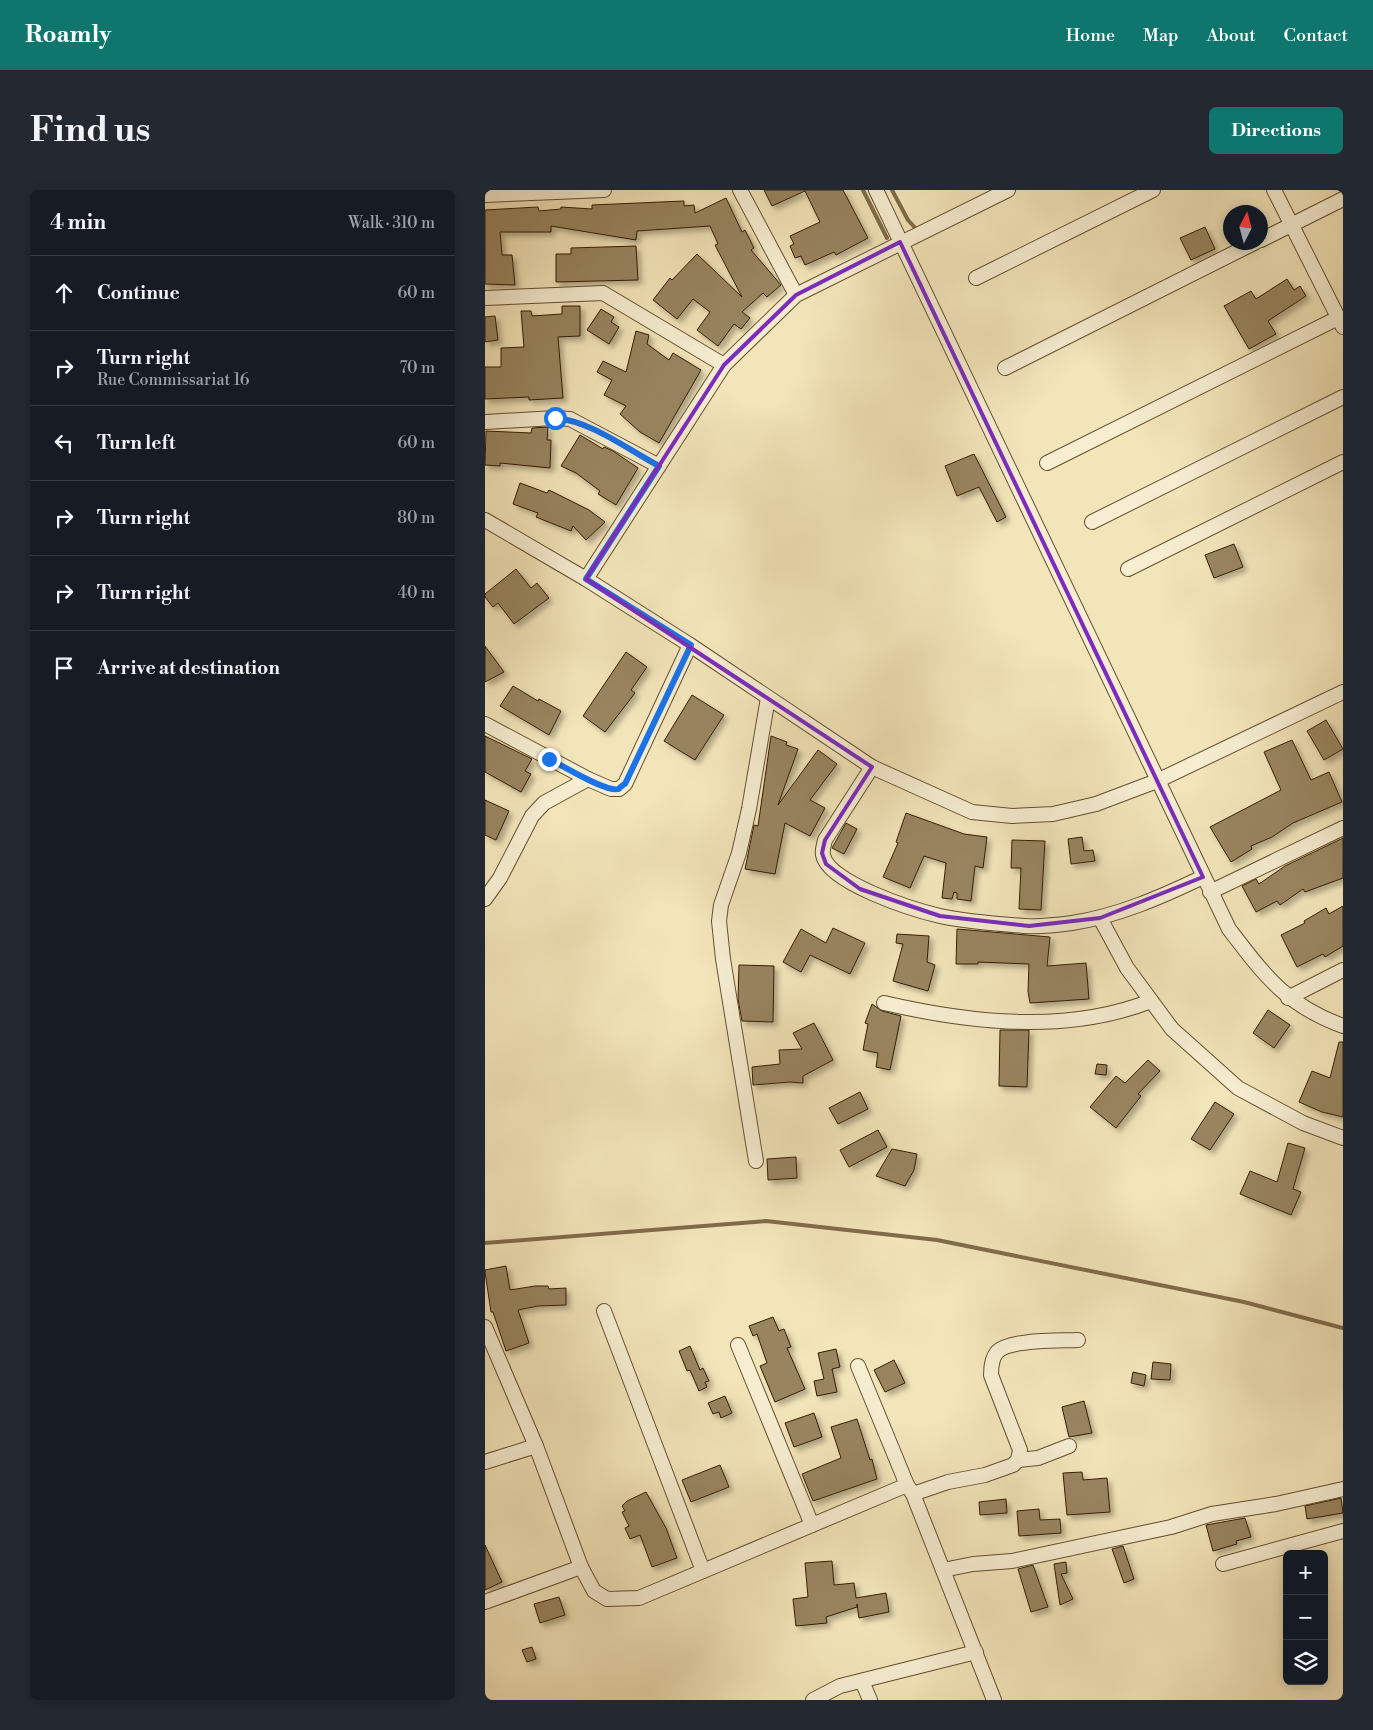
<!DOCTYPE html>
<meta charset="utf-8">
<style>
:root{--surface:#171b24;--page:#242831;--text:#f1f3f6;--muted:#9ea1a6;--line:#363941;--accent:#0f766e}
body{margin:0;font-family:"Libre Bodoni",serif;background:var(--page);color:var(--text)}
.controls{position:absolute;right:15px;bottom:15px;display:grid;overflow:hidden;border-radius:8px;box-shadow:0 2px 12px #0003}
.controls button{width:45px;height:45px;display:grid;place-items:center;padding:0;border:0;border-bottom:1px solid var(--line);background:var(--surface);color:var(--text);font:25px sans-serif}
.compass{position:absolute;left:738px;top:15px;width:45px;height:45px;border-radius:50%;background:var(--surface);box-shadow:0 2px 12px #0003;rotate:6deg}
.stop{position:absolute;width:15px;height:15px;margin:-11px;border:4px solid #1a73e8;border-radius:50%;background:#fff}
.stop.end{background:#1a73e8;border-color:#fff;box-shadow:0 1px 5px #0008}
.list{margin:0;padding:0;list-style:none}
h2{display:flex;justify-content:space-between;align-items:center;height:65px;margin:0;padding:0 20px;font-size:21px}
h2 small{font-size:16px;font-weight:400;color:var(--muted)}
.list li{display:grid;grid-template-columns:32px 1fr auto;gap:15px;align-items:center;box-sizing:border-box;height:75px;padding:0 20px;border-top:1px solid var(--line)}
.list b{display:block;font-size:19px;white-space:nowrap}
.list p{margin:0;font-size:16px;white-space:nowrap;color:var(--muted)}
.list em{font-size:16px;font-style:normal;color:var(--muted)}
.icon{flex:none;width:28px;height:28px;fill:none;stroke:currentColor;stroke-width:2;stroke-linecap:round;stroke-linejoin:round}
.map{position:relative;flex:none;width:858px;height:1510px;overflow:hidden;border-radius:8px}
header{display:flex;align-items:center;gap:30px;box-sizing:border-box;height:70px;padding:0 25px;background:var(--accent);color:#fff}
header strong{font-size:24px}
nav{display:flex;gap:28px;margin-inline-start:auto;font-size:18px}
.intro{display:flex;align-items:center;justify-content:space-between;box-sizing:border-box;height:120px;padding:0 30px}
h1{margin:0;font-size:35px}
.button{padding:12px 22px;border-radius:8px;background:var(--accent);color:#fff;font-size:18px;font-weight:700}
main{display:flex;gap:30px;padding:0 30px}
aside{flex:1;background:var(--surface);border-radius:8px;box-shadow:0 2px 12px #0003}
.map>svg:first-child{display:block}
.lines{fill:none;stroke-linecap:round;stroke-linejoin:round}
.stream{stroke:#806c4a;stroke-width:4}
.building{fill:#988561;stroke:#351d01;filter:url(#shadow)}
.minor-casing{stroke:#644f2f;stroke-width:16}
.minor{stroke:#f7eed2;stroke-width:14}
.route{stroke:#1a73e8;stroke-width:6}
.marked{fill:none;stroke:#7b2cbf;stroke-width:4;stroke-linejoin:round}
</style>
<header>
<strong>Roamly</strong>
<nav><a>Home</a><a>Map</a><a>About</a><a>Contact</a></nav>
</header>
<div class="intro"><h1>Find us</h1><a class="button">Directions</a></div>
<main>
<aside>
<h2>4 min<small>Walk · 310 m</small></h2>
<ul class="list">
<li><svg class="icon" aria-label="ahead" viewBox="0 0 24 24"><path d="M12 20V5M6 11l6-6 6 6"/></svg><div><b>Continue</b></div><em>60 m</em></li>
<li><svg class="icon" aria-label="right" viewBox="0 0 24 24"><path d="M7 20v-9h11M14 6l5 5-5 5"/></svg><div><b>Turn right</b><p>Rue Commissariat 16</p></div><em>70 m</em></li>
<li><svg class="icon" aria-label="left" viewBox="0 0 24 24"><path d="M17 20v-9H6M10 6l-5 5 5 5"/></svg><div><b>Turn left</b></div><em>60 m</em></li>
<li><svg class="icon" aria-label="right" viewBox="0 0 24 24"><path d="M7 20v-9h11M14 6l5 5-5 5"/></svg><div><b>Turn right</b></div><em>80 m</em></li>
<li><svg class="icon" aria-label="right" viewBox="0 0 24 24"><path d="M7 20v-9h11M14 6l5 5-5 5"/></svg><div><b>Turn right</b></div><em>40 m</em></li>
<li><svg class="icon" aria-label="arrive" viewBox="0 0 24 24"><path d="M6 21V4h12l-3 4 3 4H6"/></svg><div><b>Arrive at destination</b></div></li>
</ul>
</aside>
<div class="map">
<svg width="858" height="1510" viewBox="0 0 858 1510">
<defs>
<filter id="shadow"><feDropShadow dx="4" dy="4" stdDeviation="2.5" flood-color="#0004"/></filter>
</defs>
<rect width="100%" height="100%" fill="#f3e5ba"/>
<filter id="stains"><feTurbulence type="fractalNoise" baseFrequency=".004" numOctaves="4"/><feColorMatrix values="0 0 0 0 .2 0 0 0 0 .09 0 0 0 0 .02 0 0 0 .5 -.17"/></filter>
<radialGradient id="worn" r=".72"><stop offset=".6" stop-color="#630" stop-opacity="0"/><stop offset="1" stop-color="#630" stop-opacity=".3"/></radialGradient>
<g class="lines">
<g class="stream">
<path d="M 378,0 L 402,48"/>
<path d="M 407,0 L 423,30 L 432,40"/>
<path d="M 0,1053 L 281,1031 L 452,1050 L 759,1112 L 858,1138"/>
</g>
</g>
<g class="building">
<path d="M 279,0 L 358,0 L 383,48 L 351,65 L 349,62 L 320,75 L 316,66 L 310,68 L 305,56 L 309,54 L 305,46 L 335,32 L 320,1 L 287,16 Z"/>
<path d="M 241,8 L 257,42 L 260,40 L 269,58 L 266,60 L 296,95 L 282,107 L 278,103 L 257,122 L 265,128 L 256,139 L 249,134 L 233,156 L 212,140 L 225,122 L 208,109 L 192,129 L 168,110 L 185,88 L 187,90 L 212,64 L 257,107 L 230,55 L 233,54 L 225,36 L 152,41 L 151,50 L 66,36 L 66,42 L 15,42 L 17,65 L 27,65 L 30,95 L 0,94 L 0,20 L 53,17 L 54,21 L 76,19 L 76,17 L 107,19 L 107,15 L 199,11 L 199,16 L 209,15 L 210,23 Z"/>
<path d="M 720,37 L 730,59 L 706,70 L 695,48 Z"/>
<path d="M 151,56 L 153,90 L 71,92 L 71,64 L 86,64 L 86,58 Z"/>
<path d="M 802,89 L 809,100 L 815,96 L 821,106 L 783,131 L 791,144 L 764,159 L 739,116 L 766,101 L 771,109 Z"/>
<path d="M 77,116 L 95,116 L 95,146 L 73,147 L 78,208 L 44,210 L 44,207 L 0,209 L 0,177 L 16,177 L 16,158 L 39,157 L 36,121 L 46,121 L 47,126 L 77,124 Z"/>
<path d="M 116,119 L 129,127 L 126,132 L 134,137 L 124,154 L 102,140 Z"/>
<path d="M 10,126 L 13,150 L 0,152 L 0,127 Z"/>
<path d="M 151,141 L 164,145 L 162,154 L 184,170 L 188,163 L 216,180 L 174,253 L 155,242 L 135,224 L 141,216 L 119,205 L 127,190 L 112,182 L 118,171 L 141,182 Z"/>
<path d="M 63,237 L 62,250 L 66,250 L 65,278 L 15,273 L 15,276 L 0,275 L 1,241 L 46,243 L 47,238 Z"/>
<path d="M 95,245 L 118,259 L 119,257 L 128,261 L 153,278 L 131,315 L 113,304 L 115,301 L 91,283 L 76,276 Z"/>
<path d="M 489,264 L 521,327 L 512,332 L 494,297 L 472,306 L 460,276 Z"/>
<path d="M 35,293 L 62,303 L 64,300 L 104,320 L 120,332 L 101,350 L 88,336 L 86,341 L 51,327 L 53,323 L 28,314 Z"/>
<path d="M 749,354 L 758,377 L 729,388 L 720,365 Z"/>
<path d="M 31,379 L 46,398 L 52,393 L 64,408 L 29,434 L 13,413 L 8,417 L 0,407 L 0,404 Z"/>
<path d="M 0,456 L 19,482 L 0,492 Z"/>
<path d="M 141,462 L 162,477 L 146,500 L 150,503 L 120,542 L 98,526 Z"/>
<path d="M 28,496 L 53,511 L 54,509 L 76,521 L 64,545 L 15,516 Z"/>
<path d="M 207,505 L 239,525 L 210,570 L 179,551 Z"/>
<path d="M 841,530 L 858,559 L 839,570 L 822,541 Z"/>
<path d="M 0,546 L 47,569 L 40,581 L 46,584 L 36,602 L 0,582 Z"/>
<path d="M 286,546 L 302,552 L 301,555 L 313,559 L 293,615 L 333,560 L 352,574 L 325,610 L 340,618 L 325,646 L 300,633 L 290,684 L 260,679 L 269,635 L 273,636 Z"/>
<path d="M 807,550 L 826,590 L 844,582 L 857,612 L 808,633 L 787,647 L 766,656 L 767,659 L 746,672 L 725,637 L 796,600 L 779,562 Z"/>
<path d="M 0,610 L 24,621 L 11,650 L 0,645 Z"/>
<path d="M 421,623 L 479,644 L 502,647 L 498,678 L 490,676 L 486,711 L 472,709 L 472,703 L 469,702 L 467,709 L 457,708 L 461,673 L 439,666 L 425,698 L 398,687 L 413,653 L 411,652 Z"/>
<path d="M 361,633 L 372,639 L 359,664 L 347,658 Z"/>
<path d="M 597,647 L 599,661 L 608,660 L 610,671 L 586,674 L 583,649 Z"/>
<path d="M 858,648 L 858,688 L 820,702 L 818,699 L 795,715 L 792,711 L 771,722 L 757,696 L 771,689 L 774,694 L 800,676 Z"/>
<path d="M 527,650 L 560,651 L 556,720 L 534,719 L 536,678 L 526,678 Z"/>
<path d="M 858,716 L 858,756 L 840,767 L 838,764 L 812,777 L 796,745 L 820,733 L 819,731 L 841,718 L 844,724 Z"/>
<path d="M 348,738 L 380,753 L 365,784 L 325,765 L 316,782 L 298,772 L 316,739 L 341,753 Z"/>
<path d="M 472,739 L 565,747 L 562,776 L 601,773 L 604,809 L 545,813 L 543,801 L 544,774 L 493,772 L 493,774 L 471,774 Z"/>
<path d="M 412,744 L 444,746 L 442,772 L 450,775 L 443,801 L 408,791 L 418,754 L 411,753 Z"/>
<path d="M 254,775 L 289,776 L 288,832 L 257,831 L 253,809 Z"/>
<path d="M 387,814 L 397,821 L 416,826 L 405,880 L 391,877 L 393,863 L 378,860 L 383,834 L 380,833 Z"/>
<path d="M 783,820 L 805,835 L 789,858 L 768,843 Z"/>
<path d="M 329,833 L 348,870 L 318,886 L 318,893 L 305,892 L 268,895 L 267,877 L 295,874 L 294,860 L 317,859 L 308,843 Z"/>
<path d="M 515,840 L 544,840 L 542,897 L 514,896 Z"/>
<path d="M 854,852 L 858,852 L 858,927 L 837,922 L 814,912 L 827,881 L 845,888 Z"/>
<path d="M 663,870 L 675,881 L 653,904 L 656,906 L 631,938 L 605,917 L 631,886 L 640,893 Z"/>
<path d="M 612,874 L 622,875 L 621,885 L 610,884 Z"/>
<path d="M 375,902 L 383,919 L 353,934 L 344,918 Z"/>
<path d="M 730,912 L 749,924 L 725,960 L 706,949 Z"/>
<path d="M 393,940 L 402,957 L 364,977 L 355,960 Z"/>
<path d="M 803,953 L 820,958 L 808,999 L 816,1002 L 806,1025 L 755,1004 L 765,981 L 792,992 Z"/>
<path d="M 407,959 L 432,964 L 429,980 L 420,996 L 391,986 Z"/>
<path d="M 311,967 L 312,988 L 283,990 L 282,969 Z"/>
<path d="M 21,1076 L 25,1100 L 50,1096 L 63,1096 L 64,1099 L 81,1098 L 81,1115 L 53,1116 L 33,1120 L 44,1153 L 21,1161 L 8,1122 L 6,1122 L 0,1082 L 0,1080 Z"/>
<path d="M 288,1127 L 294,1141 L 299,1139 L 306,1157 L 302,1158 L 320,1199 L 290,1212 L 275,1176 L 282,1173 L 272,1144 L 268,1146 L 264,1136 Z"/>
<path d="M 205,1156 L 215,1180 L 218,1178 L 224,1191 L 220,1192 L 222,1197 L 214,1201 L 205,1180 L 202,1181 L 194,1161 Z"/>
<path d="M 351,1159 L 355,1177 L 347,1179 L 352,1202 L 332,1206 L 329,1191 L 339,1189 L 333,1163 Z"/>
<path d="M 409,1170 L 420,1193 L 400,1202 L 389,1180 Z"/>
<path d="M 668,1172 L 686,1174 L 685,1190 L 666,1189 Z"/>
<path d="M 648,1182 L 661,1185 L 659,1196 L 646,1193 Z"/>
<path d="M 240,1206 L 247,1223 L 236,1228 L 234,1222 L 228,1224 L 223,1213 Z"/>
<path d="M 599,1211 L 607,1243 L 584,1247 L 577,1217 Z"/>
<path d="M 329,1223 L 337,1247 L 309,1257 L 300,1233 Z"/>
<path d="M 372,1229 L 385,1270 L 387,1269 L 392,1289 L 328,1311 L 317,1284 L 356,1268 L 346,1237 Z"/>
<path d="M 235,1275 L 244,1297 L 206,1312 L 197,1290 Z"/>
<path d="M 597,1282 L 598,1290 L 622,1288 L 625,1322 L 582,1325 L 578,1283 Z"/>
<path d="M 161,1302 L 181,1338 L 192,1368 L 167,1377 L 155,1345 L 145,1349 L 140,1338 L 144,1336 L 137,1322 L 140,1321 L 137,1316 L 142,1311 Z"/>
<path d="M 856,1308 L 858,1323 L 822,1329 L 820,1316 Z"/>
<path d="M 521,1309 L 522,1323 L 495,1325 L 494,1312 Z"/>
<path d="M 554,1319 L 555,1330 L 575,1329 L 576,1343 L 534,1346 L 532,1321 Z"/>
<path d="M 760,1328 L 766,1347 L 751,1351 L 752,1354 L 728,1361 L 721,1335 Z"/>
<path d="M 0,1355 L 17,1392 L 0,1400 Z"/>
<path d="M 638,1356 L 649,1389 L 639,1393 L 627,1359 Z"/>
<path d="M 347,1371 L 349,1395 L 369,1393 L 371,1408 L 401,1403 L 404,1422 L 374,1428 L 372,1414 L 372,1417 L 341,1427 L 342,1433 L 311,1436 L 308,1409 L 323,1407 L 320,1373 Z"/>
<path d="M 581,1372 L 582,1383 L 576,1384 L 588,1409 L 575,1415 L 569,1374 Z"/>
<path d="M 548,1375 L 563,1417 L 546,1422 L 533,1379 Z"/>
<path d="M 74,1407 L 80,1425 L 55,1433 L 49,1414 Z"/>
<path d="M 47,1457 L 51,1469 L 42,1472 L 37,1460 Z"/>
</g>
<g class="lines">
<g class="minor-casing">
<g id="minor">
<path d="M 255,0 L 311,105"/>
<path d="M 391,0 L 744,739 C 780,786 801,815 858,836"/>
<path d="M 789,0 L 858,137"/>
<path d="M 0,5 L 119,0"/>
<path d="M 776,50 L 858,9"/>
<path d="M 491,88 L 668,0"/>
<path d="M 0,108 L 118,103 L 239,175"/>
<path d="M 520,178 L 771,52"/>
<path d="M 0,232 L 70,228 L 85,229 L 174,276"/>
<path d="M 562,273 L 853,128"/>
<path d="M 0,330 L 101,389 L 205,455 L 387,577 L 487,622 L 527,626 L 568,624 L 611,614 L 672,591 L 858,502"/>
<path d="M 607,332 L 858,207"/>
<path d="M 643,379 L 858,272"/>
<path d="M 101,389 L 239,175 L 311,105 L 523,0"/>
<path d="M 0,534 L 103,589 L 126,599 L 134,599 L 140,594 L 205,455"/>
<path d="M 387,577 L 340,650 C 339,655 337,660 338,665 C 343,693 429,720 455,726 C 482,732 513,734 541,736 C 556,737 572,735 587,733 C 633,726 676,707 718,687"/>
<path d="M 725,702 L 858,638"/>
<path d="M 0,709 L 15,688 L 47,626 L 59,613 L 103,589"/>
<path d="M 615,728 L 642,778 L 687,839 L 753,898 L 818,933 L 858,948"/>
<path d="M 803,808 L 858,780"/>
<path d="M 399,813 C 486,833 582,844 666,811"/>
<path d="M 271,971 L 238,769 L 234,731 L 236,715 L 254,663 L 264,619 L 283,508"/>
<path d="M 119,1121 L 218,1381"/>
<path d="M 0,1137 L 51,1256 L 96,1377 L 109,1401 L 122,1409 L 154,1408 L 422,1295"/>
<path d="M 253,1155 L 327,1335"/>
<path d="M 373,1176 L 422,1295 L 428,1304 L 509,1510"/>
<path d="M 533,1270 L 553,1268 L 584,1256"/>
<path d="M 0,1272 L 51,1256"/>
<path d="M 428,1304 L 463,1292 L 500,1285 L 528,1275 L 533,1270 L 535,1260 L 506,1185 C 506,1178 507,1168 512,1162 C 524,1149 575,1151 593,1150"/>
<path d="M 738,1374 L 858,1341"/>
<path d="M 458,1380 L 488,1374 L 527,1371 L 686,1337 L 727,1324 L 791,1314 L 858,1299"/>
<path d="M 0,1412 L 96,1377"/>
<path d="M 377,1491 L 385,1510"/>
<path d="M 328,1510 L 355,1496 L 491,1462"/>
</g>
</g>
<use href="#minor" class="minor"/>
</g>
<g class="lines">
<path class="route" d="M 64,569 C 77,575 121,603 134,599 C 134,598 139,594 140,594 L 206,455 L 101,389 L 174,276 C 142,259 106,231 70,228"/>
</g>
<path class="marked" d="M 415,52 L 718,687 L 615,728 L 544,736 L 455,726 L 375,699 L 341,674 L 337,663 L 340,650 L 387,577 L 101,389 L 239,175 L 311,105 Z"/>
<rect width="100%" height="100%" filter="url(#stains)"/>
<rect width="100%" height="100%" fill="url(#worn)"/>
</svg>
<div class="controls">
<button>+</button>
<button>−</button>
<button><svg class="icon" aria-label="layers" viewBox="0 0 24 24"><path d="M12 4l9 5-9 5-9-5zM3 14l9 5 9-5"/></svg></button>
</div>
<svg class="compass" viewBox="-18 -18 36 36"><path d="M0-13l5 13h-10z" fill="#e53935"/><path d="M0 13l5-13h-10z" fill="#9ea1a6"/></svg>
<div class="stop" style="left:70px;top:228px"></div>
<div class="stop end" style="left:64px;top:569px"></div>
</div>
</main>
